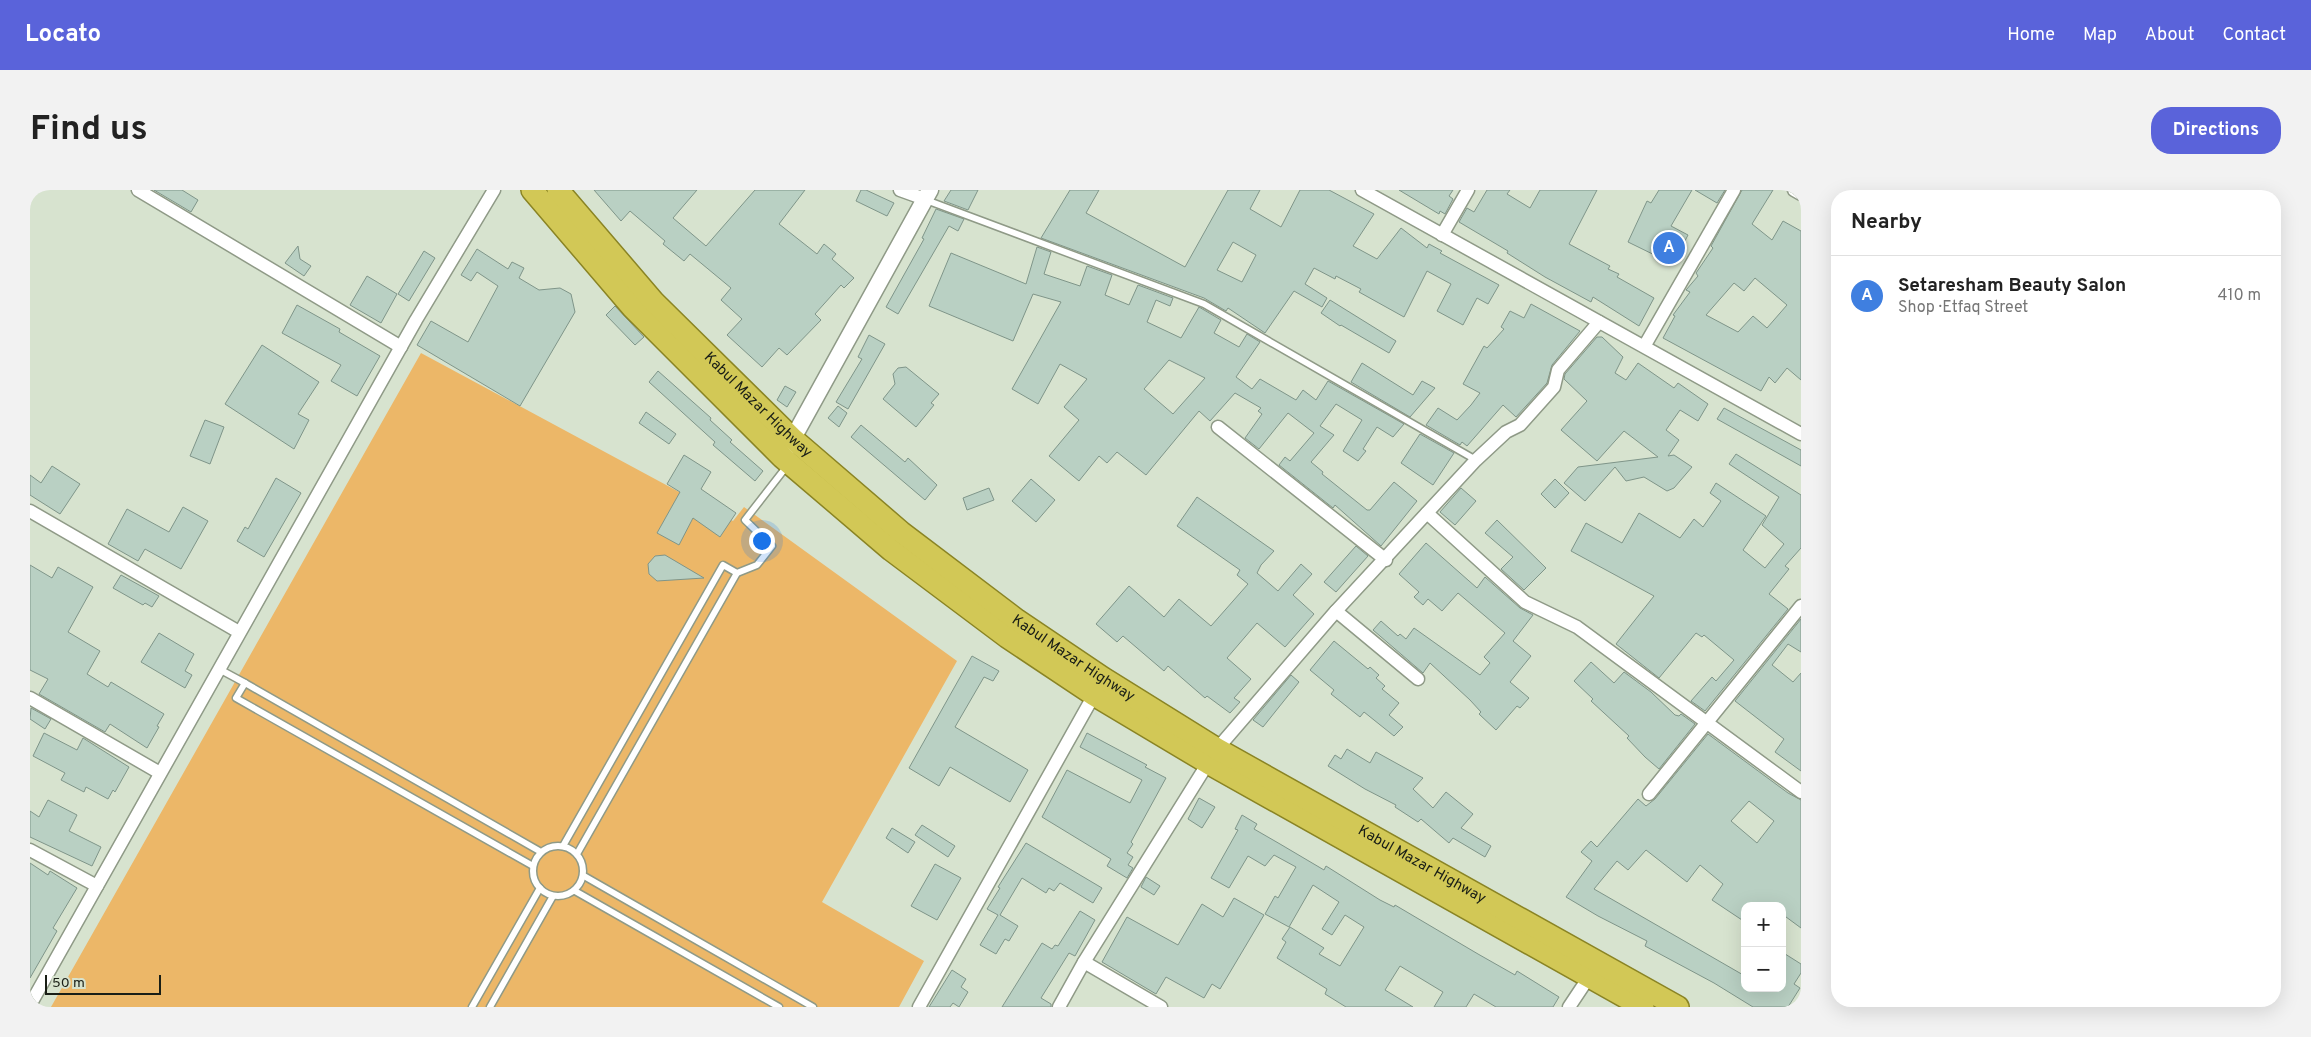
<!DOCTYPE html>
<meta charset="utf-8">
<style>
:root{--surface:#fff;--page:#f2f2f2;--text:#222;--muted:#767676;--line:#e0e0e0;--accent:#5a63da}
body{margin:0;font-family:Overpass,sans-serif;background:var(--page);color:var(--text)}
.controls{position:absolute;right:15px;bottom:15px;display:grid;overflow:hidden;border-radius:10px;box-shadow:0 5px 20px #0002}
.controls button{width:45px;height:45px;display:grid;place-items:center;padding:0;border:0;border-bottom:1px solid var(--line);background:var(--surface);color:var(--text);font:25px sans-serif}
.scale{position:absolute;left:15px;bottom:12px;width:116px;box-sizing:border-box;padding-left:5px;border:2px solid #191e16;border-top:0;font-size:14px;line-height:18px;white-space:nowrap;color:#191e16;-webkit-text-stroke:4px #d7e3cf;paint-order:stroke}
.you{position:absolute;left:731px;top:350px;width:18px;height:18px;margin:-12px;border:4px solid #fff;border-radius:50%;background:#1a73e8;box-shadow:0 0 0 8px #1a73e833}
.badge{display:grid;place-items:center;width:32px;height:32px;border-radius:50%;background:var(--accent);color:#fff;font-size:16px;font-weight:700}
.pin{position:absolute;translate:-50% -50%;border:2px solid #fff;box-shadow:0 1px 5px #0006}
.list{margin:0;padding:0;list-style:none}
h2{display:flex;justify-content:space-between;align-items:center;height:65px;margin:0;padding:0 20px;font-size:21px}
h2 small{font-size:16px;font-weight:400;color:var(--muted)}
.list li{display:grid;grid-template-columns:32px 1fr auto;gap:15px;align-items:center;box-sizing:border-box;height:80px;padding:0 20px;border-top:1px solid var(--line)}
.list b{display:block;font-size:19px;white-space:nowrap}
.list p{margin:0;font-size:16px;white-space:nowrap;color:var(--muted)}
.list em{font-size:16px;font-style:normal;color:var(--muted)}
.map{position:relative;flex:none;width:1771px;height:817px;overflow:hidden;border-radius:20px}
header{display:flex;align-items:center;gap:30px;box-sizing:border-box;height:70px;padding:0 25px;background:var(--accent);color:#fff}
header strong{font-size:24px}
nav{display:flex;gap:28px;margin-inline-start:auto;font-size:18px}
.intro{display:flex;align-items:center;justify-content:space-between;box-sizing:border-box;height:120px;padding:0 30px}
h1{margin:0;font-size:35px}
.button{padding:12px 22px;border-radius:20px;background:var(--accent);color:#fff;font-size:18px;font-weight:700}
main{display:flex;gap:30px;padding:0 30px}
aside{flex:1;background:var(--surface);border-radius:20px;box-shadow:0 5px 20px #0002}
.map>svg:first-child{display:block}
.green{fill:#ecb768}
.building{fill:#b9d0c3;stroke:#7f9589;fill-rule:evenodd}
.lines{fill:none;stroke-linecap:round;stroke-linejoin:round}
.service-casing{stroke:#8f9a87;stroke-width:9}
.minor-casing{stroke:#8f9a87;stroke-width:15}
.tertiary-casing{stroke:#8f9a87;stroke-width:19}
.trunk-casing{stroke:#8a8424;stroke-width:24}
.service{stroke:#fff;stroke-width:6}
.minor{stroke:#fff;stroke-width:12}
.tertiary{stroke:#fff;stroke-width:16}
.trunk{stroke:#d2c856;stroke-width:21}
.labels{text-anchor:middle;stroke-width:5;stroke-linejoin:round;paint-order:stroke}
.street-label{font-size:15px;fill:#191e16;stroke:#d7e3cf}
</style>
<header>
<strong>Locato</strong>
<nav><a>Home</a><a>Map</a><a>About</a><a>Contact</a></nav>
</header>
<div class="intro"><h1>Find us</h1><a class="button">Directions</a></div>
<main>
<div class="map">
<svg width="1771" height="817" viewBox="0 0 1771 817">
<rect width="100%" height="100%" fill="#d7e3cf"/>
<path class="green" d="M 391,163 L 703,331 L 714,317 L 927,471 L 792,712 L 894,771 L 869,817 L 21,817 Z"/>
<g class="building">
<path d="M 124,0 L 152,0 L 168,10 L 161,22 Z"/>
<path d="M 564,0 L 667,0 L 643,28 L 676,56 L 725,0 L 775,0 L 749,34 L 787,64 L 794,54 L 806,64 L 802,69 L 824,88 L 814,98 L 811,95 L 785,124 L 791,130 L 757,165 L 749,158 L 732,177 L 697,145 L 712,129 L 691,110 L 701,98 L 660,64 L 654,71 L 633,54 L 635,51 L 600,21 L 591,31 Z"/>
<path d="M 831,0 L 836,0 L 864,13 L 857,26 L 826,11 Z"/>
<path d="M 921,0 L 948,0 L 938,20 L 914,11 Z"/>
<path d="M 1040,0 L 1069,0 L 1056,23 L 1155,77 L 1198,0 L 1230,0 L 1220,19 L 1251,37 L 1270,0 L 1299,0 L 1344,24 L 1323,56 L 1347,69 L 1371,38 L 1397,58 L 1399,54 L 1412,61 L 1410,63 L 1469,95 L 1458,114 L 1447,108 L 1433,135 L 1407,121 L 1421,94 L 1397,81 L 1374,127 L 1329,102 L 1331,99 L 1306,86 L 1305,89 L 1284,78 L 1275,94 L 1297,108 L 1292,117 L 1264,101 L 1235,143 L 1198,118 L 1196,121 L 1174,108 L 1011,48 ZM 1203,52 L 1226,65 L 1212,92 L 1187,80 Z"/>
<path d="M 1369,0 L 1423,0 L 1419,6 L 1423,9 L 1415,24 L 1410,21 L 1409,24 Z"/>
<path d="M 1457,0 L 1480,0 L 1477,4 L 1500,18 L 1510,0 L 1567,0 L 1539,54 L 1580,76 L 1578,79 L 1589,84 L 1587,87 L 1624,108 L 1609,136 L 1563,107 L 1561,112 L 1515,87 L 1477,63 L 1478,61 L 1429,32 L 1437,18 L 1444,22 Z"/>
<path d="M 1629,0 L 1662,0 L 1641,36 L 1658,45 L 1643,74 L 1598,52 L 1617,11 L 1621,13 Z"/>
<path d="M 1665,0 L 1695,0 L 1687,13 Z"/>
<path d="M 1712,0 L 1743,0 L 1722,34 L 1742,50 L 1753,31 L 1771,41 L 1771,190 L 1757,178 L 1745,193 L 1739,187 L 1731,201 L 1633,148 L 1645,126 L 1643,125 L 1660,102 L 1656,100 L 1668,86 L 1666,83 L 1683,58 L 1681,56 ZM 1725,88 L 1757,115 L 1737,138 L 1723,126 L 1708,142 L 1676,125 L 1704,93 L 1714,101 Z"/>
<path d="M 906,19 L 934,29 L 928,41 L 919,36 L 868,124 L 856,117 L 894,49 L 892,48 Z"/>
<path d="M 268,56 L 270,69 L 281,76 L 274,86 L 255,73 Z"/>
<path d="M 1007,57 L 1021,62 L 1014,84 L 1050,96 L 1057,76 L 1082,85 L 1075,105 L 1099,115 L 1108,95 L 1143,108 L 1140,116 L 1126,110 L 1117,132 L 1151,148 L 1169,117 L 1191,130 L 1184,143 L 1209,157 L 1217,144 L 1230,152 L 1206,187 L 1222,199 L 1230,189 L 1266,210 L 1273,200 L 1286,210 L 1298,191 L 1374,234 L 1363,247 L 1347,237 L 1333,259 L 1336,261 L 1328,271 L 1313,261 L 1332,230 L 1306,214 L 1290,236 L 1304,245 L 1281,272 L 1293,282 L 1292,284 L 1337,320 L 1340,320 L 1364,292 L 1387,311 L 1351,356 L 1305,315 L 1303,318 L 1249,275 L 1255,267 L 1260,271 L 1284,243 L 1258,223 L 1229,259 L 1215,248 L 1232,224 L 1228,221 L 1231,218 L 1205,203 L 1180,231 L 1169,221 L 1116,285 L 1087,262 L 1077,273 L 1069,266 L 1049,291 L 1019,266 L 1049,230 L 1034,217 L 1057,189 L 1030,174 L 1008,214 L 982,199 L 1031,112 L 1003,104 L 983,151 L 899,116 L 921,63 L 996,94 ZM 1139,170 L 1175,188 L 1143,224 L 1114,199 Z"/>
<path d="M 447,59 L 478,79 L 482,72 L 494,78 L 489,88 L 509,100 L 530,98 L 541,104 L 545,122 L 490,216 L 387,155 L 401,131 L 438,152 L 468,96 L 447,82 L 441,91 L 431,85 Z"/>
<path d="M 394,61 L 405,68 L 379,111 L 368,104 Z"/>
<path d="M 337,86 L 367,104 L 351,133 L 320,115 Z"/>
<path d="M 1300,110 L 1366,151 L 1359,163 L 1311,135 L 1310,136 L 1291,123 Z"/>
<path d="M 1501,114 L 1550,141 L 1522,175 L 1517,193 L 1486,227 L 1473,215 L 1437,256 L 1432,252 L 1430,255 L 1396,235 L 1408,218 L 1427,230 L 1441,215 L 1450,203 L 1433,194 L 1454,156 L 1457,158 L 1474,139 L 1471,137 L 1480,121 L 1494,128 Z"/>
<path d="M 267,115 L 310,139 L 309,142 L 350,166 L 327,206 L 301,191 L 311,175 L 252,143 Z"/>
<path d="M 585,116 L 614,147 L 605,155 L 576,125 Z"/>
<path d="M 839,145 L 855,154 L 818,219 L 806,212 L 832,169 L 828,167 Z"/>
<path d="M 1567,147 L 1572,147 L 1593,167 L 1585,183 L 1596,190 L 1608,173 L 1644,198 L 1648,193 L 1678,214 L 1668,231 L 1650,220 L 1636,240 L 1649,250 L 1638,266 L 1644,265 L 1662,277 L 1644,298 L 1637,301 L 1614,287 L 1596,291 L 1585,277 L 1555,311 L 1534,293 L 1548,277 L 1628,267 L 1594,241 L 1567,271 L 1531,240 L 1557,211 L 1534,189 L 1535,184 Z"/>
<path d="M 232,155 L 289,192 L 268,224 L 279,230 L 264,259 L 195,214 Z"/>
<path d="M 1332,173 L 1383,205 L 1392,191 L 1405,198 L 1380,227 L 1321,192 Z"/>
<path d="M 876,177 L 909,204 L 901,213 L 904,215 L 886,237 L 853,209 L 865,194 L 863,184 L 868,178 Z"/>
<path d="M 628,181 L 681,228 L 680,230 L 702,250 L 700,252 L 733,281 L 725,291 L 683,255 L 685,252 L 619,192 Z"/>
<path d="M 755,196 L 766,202 L 757,217 L 747,210 Z"/>
<path d="M 808,216 L 817,223 L 809,237 L 798,228 Z"/>
<path d="M 1694,218 L 1771,260 L 1771,276 L 1687,229 Z"/>
<path d="M 616,222 L 646,244 L 639,254 L 609,233 Z"/>
<path d="M 175,230 L 194,237 L 180,274 L 160,266 Z"/>
<path d="M 831,235 L 875,272 L 878,268 L 907,295 L 895,310 L 821,247 Z"/>
<path d="M 1390,244 L 1424,263 L 1403,295 L 1371,273 Z"/>
<path d="M 1706,264 L 1771,305 L 1771,358 L 1755,376 L 1759,379 L 1739,404 L 1758,419 L 1675,521 L 1661,511 L 1682,487 L 1686,491 L 1704,470 L 1674,445 L 1672,447 L 1666,443 L 1629,488 L 1586,454 L 1624,406 L 1541,361 L 1556,333 L 1592,353 L 1609,323 L 1650,348 L 1664,329 L 1673,337 L 1691,311 L 1680,303 L 1686,293 L 1736,326 L 1713,360 L 1735,378 L 1754,354 L 1732,335 L 1749,307 L 1699,274 Z"/>
<path d="M 654,265 L 681,282 L 671,299 L 706,323 L 690,347 L 663,328 L 649,355 L 627,343 L 650,302 L 637,294 Z"/>
<path d="M 22,276 L 50,294 L 30,324 L 0,305 L 0,285 L 11,293 Z"/>
<path d="M 246,288 L 271,303 L 234,367 L 207,351 L 215,337 L 218,339 Z"/>
<path d="M 1001,289 L 1025,310 L 1006,332 L 982,311 Z"/>
<path d="M 1525,289 L 1539,303 L 1525,318 L 1511,304 Z"/>
<path d="M 959,298 L 964,310 L 937,320 L 933,308 Z"/>
<path d="M 1431,298 L 1446,311 L 1425,335 L 1410,322 Z"/>
<path d="M 1167,307 L 1244,361 L 1231,375 L 1227,383 L 1248,401 L 1271,374 L 1282,384 L 1263,405 L 1284,424 L 1255,457 L 1227,433 L 1197,468 L 1221,489 L 1204,508 L 1210,512 L 1200,523 L 1177,506 L 1175,508 L 1138,476 L 1134,481 L 1093,446 L 1087,452 L 1066,434 L 1099,396 L 1134,427 L 1149,409 L 1181,436 L 1218,394 L 1207,385 L 1210,380 L 1147,336 Z"/>
<path d="M 153,317 L 178,331 L 151,379 L 115,359 L 108,371 L 78,354 L 97,319 L 139,342 Z"/>
<path d="M 1467,330 L 1516,378 L 1494,400 L 1471,379 L 1483,367 L 1455,343 Z"/>
<path d="M 1396,353 L 1447,398 L 1455,387 L 1490,418 L 1503,425 L 1483,451 L 1501,466 L 1480,492 L 1499,508 L 1490,518 L 1487,516 L 1466,540 L 1449,524 L 1451,522 L 1440,510 L 1400,473 L 1393,483 L 1343,440 L 1351,431 L 1368,446 L 1370,444 L 1376,449 L 1384,438 L 1450,485 L 1460,473 L 1454,467 L 1475,443 L 1428,403 L 1412,421 L 1398,409 L 1393,415 L 1384,407 L 1389,402 L 1369,384 Z"/>
<path d="M 1326,356 L 1338,366 L 1306,402 L 1294,392 Z"/>
<path d="M 635,365 L 674,388 L 627,391 L 619,384 L 618,374 L 625,366 Z"/>
<path d="M 0,375 L 22,388 L 28,377 L 63,397 L 38,442 L 70,461 L 57,484 L 78,497 L 81,492 L 134,524 L 127,536 L 129,537 L 117,558 L 80,534 L 75,542 L 9,504 L 18,489 L 0,480 Z"/>
<path d="M 91,385 L 129,406 L 122,417 L 115,413 L 113,415 L 83,398 Z"/>
<path d="M 1771,429 L 1771,462 L 1758,454 L 1742,475 L 1763,492 L 1771,483 L 1771,581 L 1745,562 L 1754,549 L 1705,511 Z"/>
<path d="M 129,443 L 164,464 L 155,481 L 162,485 L 155,498 L 111,472 Z"/>
<path d="M 1304,451 L 1338,479 L 1340,477 L 1349,485 L 1346,488 L 1355,496 L 1352,499 L 1369,513 L 1359,525 L 1373,537 L 1364,546 L 1334,522 L 1330,527 L 1301,504 L 1304,500 L 1280,480 Z"/>
<path d="M 942,466 L 969,481 L 963,491 L 954,487 L 925,537 L 998,580 L 980,612 L 920,577 L 909,596 L 879,578 Z"/>
<path d="M 1561,472 L 1584,493 L 1594,482 L 1621,502 L 1645,525 L 1649,526 L 1651,524 L 1665,534 L 1629,579 L 1615,567 L 1597,548 L 1599,546 L 1561,511 L 1563,509 L 1544,491 Z"/>
<path d="M 1261,485 L 1269,492 L 1233,537 L 1223,530 Z"/>
<path d="M 1,518 L 21,529 L 15,539 L 0,529 Z"/>
<path d="M 14,543 L 47,560 L 53,548 L 99,577 L 85,602 L 83,600 L 78,609 L 56,597 L 54,602 L 31,590 L 35,583 L 3,566 Z"/>
<path d="M 1057,543 L 1117,575 L 1115,577 L 1136,588 L 1101,652 L 1103,654 L 1097,663 L 1103,667 L 1098,675 L 1103,678 L 1097,688 L 1077,676 L 1081,669 L 1012,627 L 1037,580 L 1100,613 L 1112,590 L 1050,557 Z"/>
<path d="M 1678,544 L 1758,603 L 1771,610 L 1771,738 L 1752,724 L 1752,716 L 1715,716 L 1715,732 L 1682,710 L 1693,694 L 1670,675 L 1657,692 L 1616,660 L 1598,680 L 1587,671 L 1564,699 L 1715,786 L 1715,798 L 1752,798 L 1752,762 L 1771,774 L 1771,783 L 1764,794 L 1770,798 L 1758,817 L 1723,817 L 1684,793 L 1615,756 L 1617,751 L 1568,726 L 1536,707 L 1562,671 L 1551,662 L 1561,651 L 1567,657 L 1608,609 L 1616,616 L 1625,609 ZM 1719,611 L 1744,631 L 1727,653 L 1701,631 Z"/>
<path d="M 1317,559 L 1340,573 L 1346,562 L 1393,588 L 1383,599 L 1403,618 L 1416,602 L 1443,624 L 1431,638 L 1461,656 L 1455,667 L 1423,648 L 1419,653 L 1391,629 L 1388,632 L 1365,617 L 1366,615 L 1335,599 L 1298,576 L 1305,565 L 1311,569 Z"/>
<path d="M 1169,608 L 1185,617 L 1172,638 L 1158,629 Z"/>
<path d="M 18,610 L 47,625 L 39,641 L 71,657 L 62,676 L 0,647 L 0,621 L 9,627 Z"/>
<path d="M 1212,625 L 1227,634 L 1224,639 L 1250,654 L 1294,680 L 1296,676 L 1350,710 L 1364,717 L 1365,715 L 1448,764 L 1485,785 L 1487,781 L 1529,807 L 1523,817 L 1466,817 L 1444,804 L 1436,817 L 1404,817 L 1413,802 L 1370,776 L 1355,800 L 1383,817 L 1316,817 L 1295,804 L 1297,799 L 1247,768 L 1256,752 L 1252,749 L 1260,737 L 1294,758 L 1289,764 L 1310,776 L 1334,737 L 1315,725 L 1302,745 L 1292,739 L 1309,712 L 1283,695 L 1259,737 L 1235,724 L 1245,706 L 1248,708 L 1266,677 L 1244,665 L 1235,676 L 1218,666 L 1199,698 L 1181,688 L 1208,640 L 1205,639 Z"/>
<path d="M 892,635 L 925,656 L 918,667 L 885,645 Z"/>
<path d="M 862,638 L 885,652 L 878,663 L 856,648 Z"/>
<path d="M 996,653 L 1072,698 L 1063,713 L 1030,693 L 1024,701 L 1019,698 L 1016,703 L 992,688 L 970,725 L 988,736 L 979,751 L 975,749 L 966,764 L 950,755 L 968,725 L 957,719 L 970,698 L 968,697 Z"/>
<path d="M 0,673 L 18,685 L 20,681 L 47,698 L 23,738 L 27,741 L 0,788 Z"/>
<path d="M 905,674 L 931,688 L 907,730 L 881,716 Z"/>
<path d="M 1116,687 L 1130,696 L 1124,705 L 1111,697 Z"/>
<path d="M 1204,708 L 1234,725 L 1190,799 L 1182,794 L 1174,808 L 1136,787 L 1126,804 L 1072,772 L 1097,727 L 1148,755 L 1172,714 L 1193,727 Z"/>
<path d="M 1050,721 L 1065,730 L 1045,766 L 1039,763 L 1011,808 L 1021,814 L 1021,817 L 972,817 L 1012,753 L 1022,759 L 1025,755 L 1028,756 Z"/>
<path d="M 922,780 L 936,789 L 931,797 L 938,802 L 929,817 L 923,813 L 920,817 L 899,817 Z"/>
</g>
<g class="lines">
<g class="service-casing">
<g id="service">
<path d="M 896,10 L 1174,114 L 1446,270"/>
<path d="M 189,479 L 215,493"/>
<circle cx="528" cy="681" r="25"/>
<path d="M 533,656 L 693,375 L 707,383 L 727,375 L 742,356 L 715,330 L 757,276"/>
<path d="M 547,664 L 707,383"/>
<path d="M 503,676 L 206,508 L 215,493 L 511,662"/>
<path d="M 554,686 L 783,817"/>
<path d="M 545,701 L 749,817"/>
<path d="M 442,817 L 510,698"/>
<path d="M 460,817 L 523,706"/>
</g>
</g>
<g class="minor-casing">
<g id="minor">
<path d="M 108,0 L 371,157"/>
<path d="M 870,0 L 895,9"/>
<path d="M 1332,0 L 1771,244"/>
<path d="M 1764,0 L 1771,4"/>
<path d="M 1412,45 L 1438,0"/>
<path d="M 1615,155 L 1704,0"/>
<path d="M 1188,237 L 1356,370"/>
<path d="M 0,321 L 209,442"/>
<path d="M 1397,323 L 1495,412 L 1547,437 L 1771,602"/>
<path d="M 1306,421 L 1388,489"/>
<path d="M 0,508 L 130,583"/>
<path d="M 1187,559 L 1306,421 L 1446,270 L 1476,242 L 1490,235 L 1524,197 L 1528,180 L 1569,132"/>
<path d="M 1619,604 L 1771,416"/>
<path d="M 0,660 L 67,696"/>
<path d="M 1054,772 L 1131,817"/>
<path d="M 0,815 L 386,130 L 464,0"/>
<path d="M 889,817 L 1064,505"/>
<path d="M 1029,817 L 1054,772 L 1178,573"/>
<path d="M 1539,817 L 1559,787"/>
</g>
</g>
<g class="tertiary-casing">
<path id="tertiary" d="M 757,259 L 900,0"/>
</g>
<g class="trunk-casing">
<g id="trunk">
<path d="M 502,0 L 602,117 L 752,267 L 861,360 L 977,447 L 1064,505 L 1178,573 L 1613,817"/>
<path id="s1" d="M 528,0 L 624,112 L 763,249 L 871,342 L 987,430 L 1073,488 L 1187,559 L 1648,817"/>
</g>
</g>
<use href="#service" class="service"/>
<use href="#minor" class="minor"/>
<use href="#tertiary" class="tertiary"/>
<use href="#trunk" class="trunk"/>
</g>
<g class="labels">
<g class="street-label">
<text dy="5" stroke="none"><textPath href="#s1" startOffset="294">Kabul Mazar Highway</textPath></text>
<text dy="5" stroke="none"><textPath href="#s1" startOffset="699">Kabul Mazar Highway</textPath></text>
<text dy="5" stroke="none"><textPath href="#s1" startOffset="1104">Kabul Mazar Highway</textPath></text>
</g>
</g>
</svg>
<div class="controls">
<button>+</button>
<button>−</button>
</div>
<div class="scale">50 m</div>
<div class="you"></div>
<div class="pin badge" style="left:1639px;top:58px;background:#3f7fe0">A</div>
</div>
<aside>
<h2>Nearby<small></small></h2>
<ul class="list">
<li><span class="badge" style="background:#3f7fe0">A</span><div><b>Setaresham Beauty Salon</b><p>Shop · Etfaq Street</p></div><em>410 m</em></li>
</ul>
</aside>
</main>
